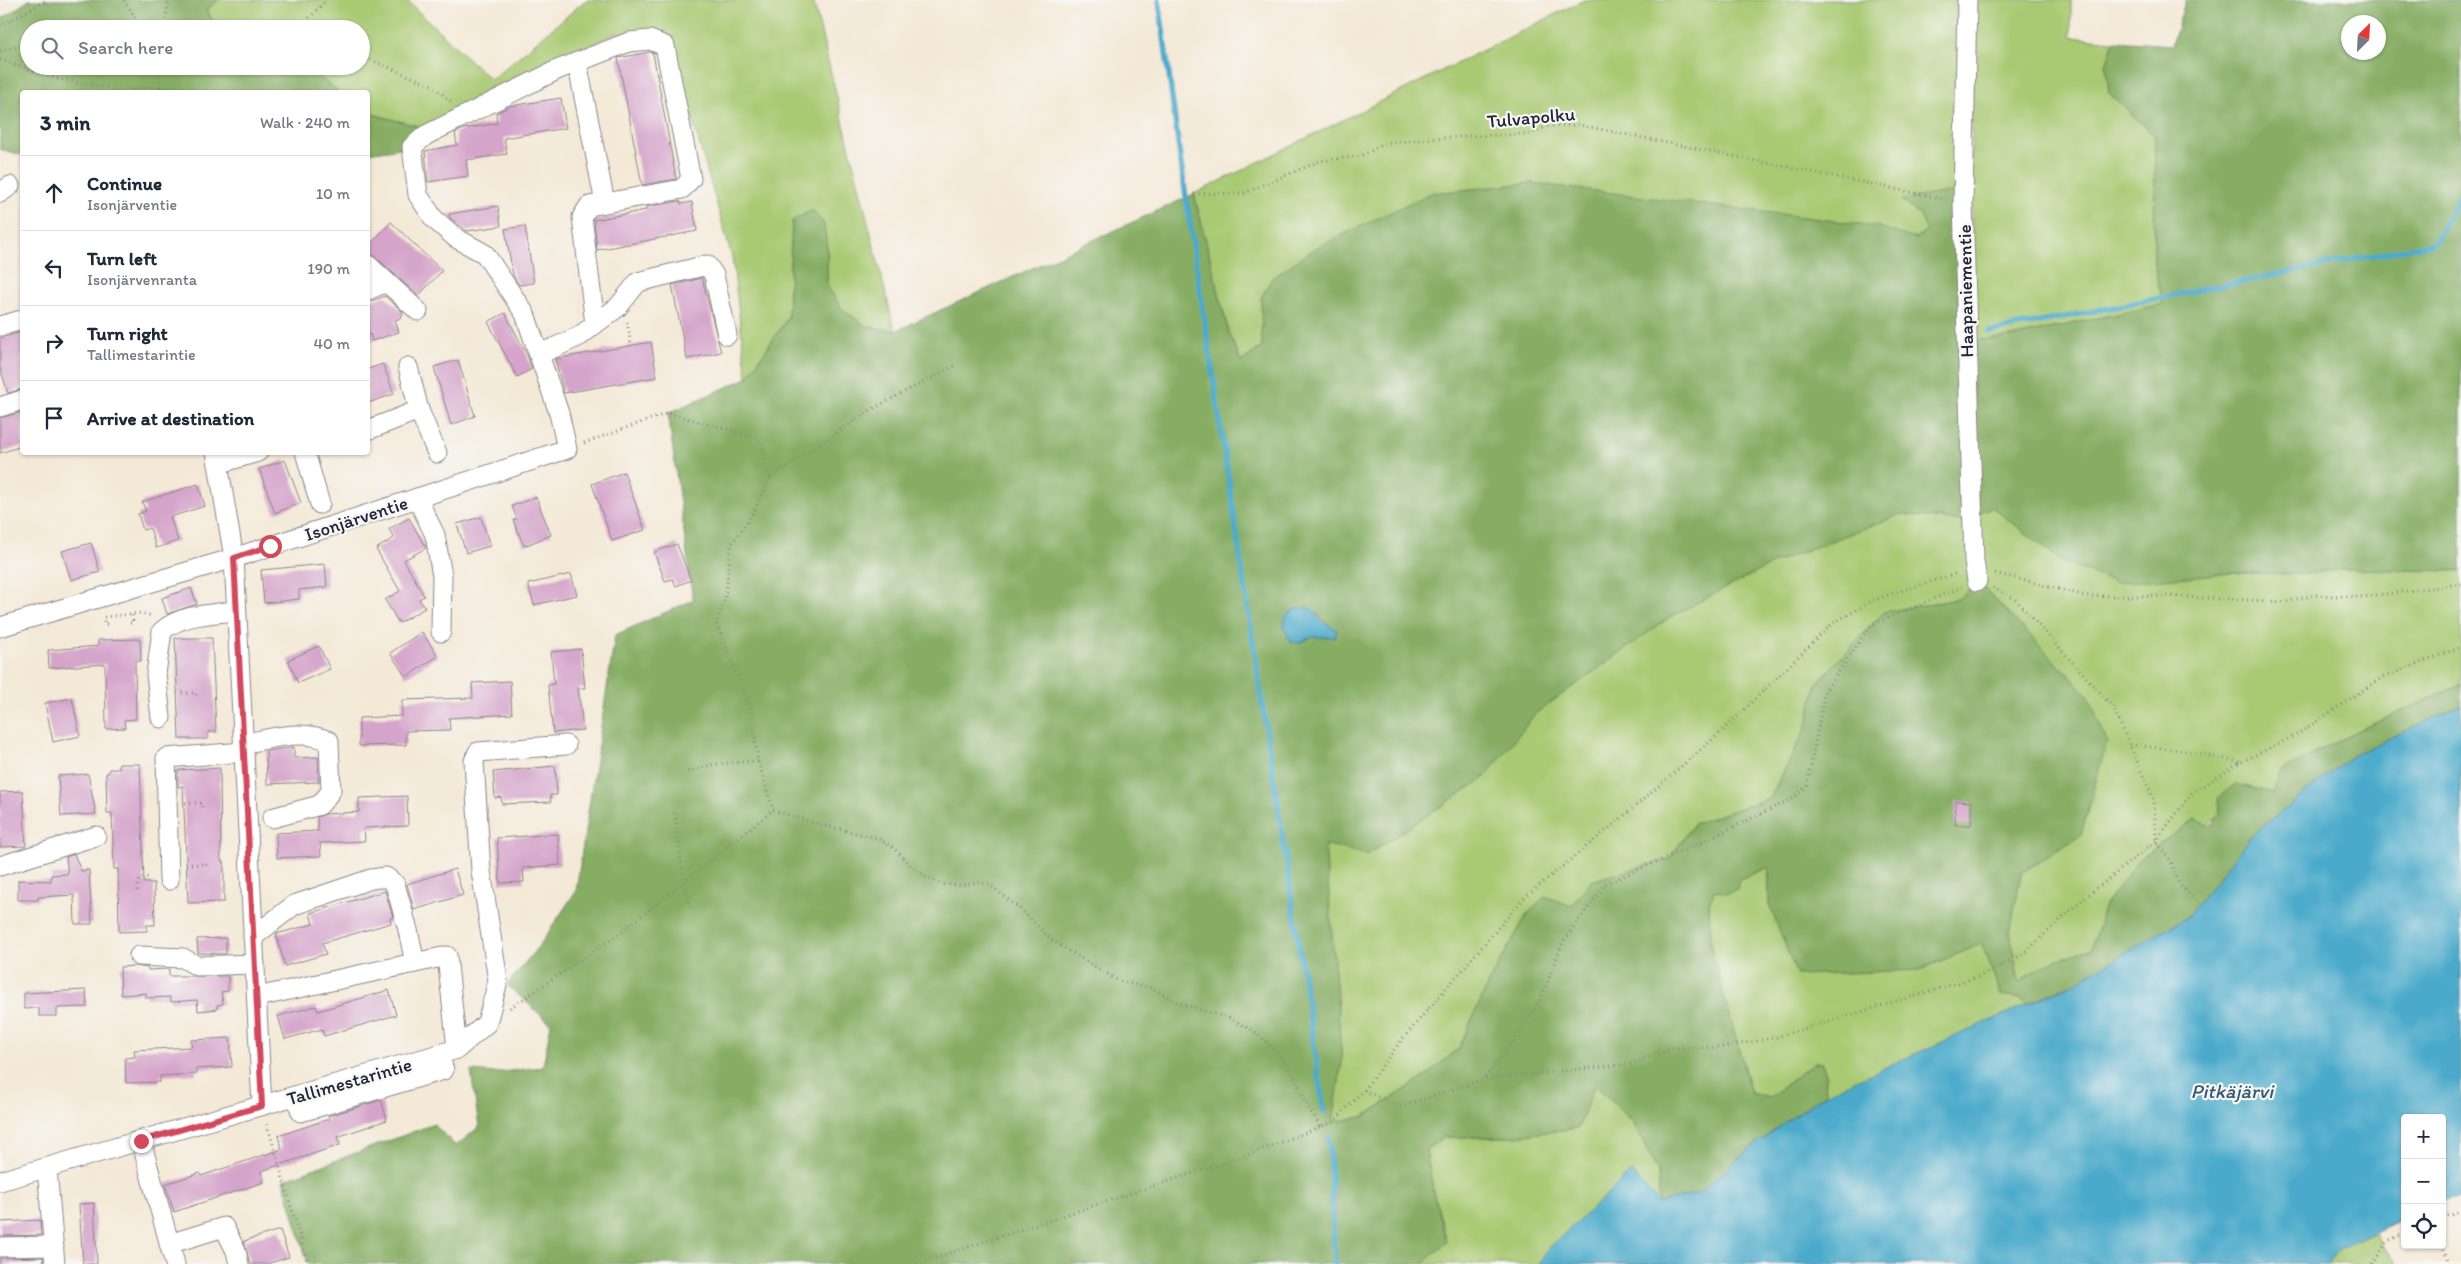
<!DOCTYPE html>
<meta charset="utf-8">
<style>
:root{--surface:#fff;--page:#f2f2f3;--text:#1f2937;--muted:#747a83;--line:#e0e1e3}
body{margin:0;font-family:Itim,sans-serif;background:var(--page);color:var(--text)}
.controls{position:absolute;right:15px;bottom:15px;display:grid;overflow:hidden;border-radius:5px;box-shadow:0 1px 4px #0004}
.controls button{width:45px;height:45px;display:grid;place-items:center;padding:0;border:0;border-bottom:1px solid var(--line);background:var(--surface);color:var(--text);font:25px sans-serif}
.compass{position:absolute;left:2341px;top:15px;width:45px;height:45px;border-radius:50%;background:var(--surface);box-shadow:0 1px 4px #0004;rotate:24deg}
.stop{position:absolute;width:15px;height:15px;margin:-11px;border:4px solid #d1495b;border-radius:50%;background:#fff}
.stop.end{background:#d1495b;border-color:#fff;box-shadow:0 1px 5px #0008}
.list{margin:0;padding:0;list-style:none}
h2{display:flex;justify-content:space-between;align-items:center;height:65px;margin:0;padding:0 20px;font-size:21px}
h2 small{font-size:16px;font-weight:400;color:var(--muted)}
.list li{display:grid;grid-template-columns:32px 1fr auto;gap:15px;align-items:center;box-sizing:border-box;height:75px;padding:0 20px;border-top:1px solid var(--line)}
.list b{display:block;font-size:19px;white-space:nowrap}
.list p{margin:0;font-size:16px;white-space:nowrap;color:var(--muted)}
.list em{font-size:16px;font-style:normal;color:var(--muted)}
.icon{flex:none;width:28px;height:28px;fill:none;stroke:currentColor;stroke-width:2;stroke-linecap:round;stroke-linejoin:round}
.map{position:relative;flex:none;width:2461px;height:1264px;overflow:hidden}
.search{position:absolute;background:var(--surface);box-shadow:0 1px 4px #0004;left:20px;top:20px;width:350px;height:55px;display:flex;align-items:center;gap:12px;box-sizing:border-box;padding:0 18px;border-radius:28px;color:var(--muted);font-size:19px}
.panel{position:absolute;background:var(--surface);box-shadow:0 1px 4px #0004;left:20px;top:90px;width:350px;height:365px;border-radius:5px}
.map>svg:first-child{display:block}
.green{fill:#a9c972;stroke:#667656}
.forest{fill:#86ad64;stroke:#546850;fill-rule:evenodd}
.water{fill:#4caacb;stroke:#376683}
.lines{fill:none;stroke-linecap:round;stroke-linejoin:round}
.stream{stroke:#4caacb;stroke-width:5.5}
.building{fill:#d5a4cb}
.minor-casing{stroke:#8b8689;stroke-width:21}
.path{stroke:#8b8689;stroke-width:3;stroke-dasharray:1 4;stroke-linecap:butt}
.minor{stroke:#fff;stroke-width:19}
.route{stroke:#d1495b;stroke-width:6}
.labels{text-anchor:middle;stroke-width:4.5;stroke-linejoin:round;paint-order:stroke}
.street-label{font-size:19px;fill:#22223b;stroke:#f6f6f2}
.water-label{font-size:20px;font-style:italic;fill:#335875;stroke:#f6f6f2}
</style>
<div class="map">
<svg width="2461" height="1264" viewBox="0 0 2461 1264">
<rect width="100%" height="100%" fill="#f6f6f2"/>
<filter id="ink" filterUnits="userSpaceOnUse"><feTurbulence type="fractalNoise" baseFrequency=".02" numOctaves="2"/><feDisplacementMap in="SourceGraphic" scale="10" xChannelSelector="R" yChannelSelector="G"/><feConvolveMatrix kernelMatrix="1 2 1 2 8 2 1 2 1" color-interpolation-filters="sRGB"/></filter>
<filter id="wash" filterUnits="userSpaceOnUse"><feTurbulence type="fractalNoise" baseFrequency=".0096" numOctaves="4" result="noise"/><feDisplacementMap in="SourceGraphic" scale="20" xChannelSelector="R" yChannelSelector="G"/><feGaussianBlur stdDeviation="1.12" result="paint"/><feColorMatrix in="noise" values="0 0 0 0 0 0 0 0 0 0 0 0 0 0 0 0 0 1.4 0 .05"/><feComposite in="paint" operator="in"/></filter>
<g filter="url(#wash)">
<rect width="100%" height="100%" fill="#f4e9d7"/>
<g class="green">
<path d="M 218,0 L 406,0 L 491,80 L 586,0 L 813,0 L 895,331 L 866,326 L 843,310 L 827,286 L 827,247 L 792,221 L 788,317 L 747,378 L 732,257 L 667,32 L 616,33 L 425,128 L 368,113 L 368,92 L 339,92 L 305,66 L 361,66 L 361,29 L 218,29 L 206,9 Z"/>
<path d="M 1584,0 L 1962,0 L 1977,513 L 1992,507 L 2065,563 L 2233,573 L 2306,574 L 2343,569 L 2461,571 L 2461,685 L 2348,735 L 2281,772 L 2274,793 L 2221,812 L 2097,932 L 2091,949 C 2064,957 2040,963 2019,983 L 2010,932 L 2021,873 L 2081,835 L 2046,653 L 1977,581 L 1959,599 L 1884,612 L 1817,683 L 1805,731 L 1770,798 L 1694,824 L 1669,859 L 1591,881 L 1571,906 L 1490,980 L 1459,1048 L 1426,1076 L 1363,1117 L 1333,1122 L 543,1067 L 551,1024 L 1163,210 L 1180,201 L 1218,402 L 1260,348 L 1241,362 L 1228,330 L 1194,194 Z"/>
<path d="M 1972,0 L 2071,0 L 2071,37 L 2114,41 L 2106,65 L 2109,93 L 2155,136 L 2154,263 L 2163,304 L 2012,337 L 1971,341 Z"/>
<path d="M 2461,705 L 2461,818 L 1679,1264 L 1422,1264 L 1447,1241 L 1433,1191 L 1426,1150 L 1444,1137 L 1508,1137 L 1578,1128 L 1594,1084 L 1633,1122 L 1659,1171 L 1659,1203 L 1699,1193 L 1757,1143 L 1825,1094 L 1826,1075 L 1822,1063 L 1815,1062 L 1769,1098 L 1751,1094 L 1711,948 L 1709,903 L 1715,889 L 1769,867 L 1769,904 L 1919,970 L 1982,943 L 2001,995 L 2190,915 L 2250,837 L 2352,756 Z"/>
<path d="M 2329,1221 L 2374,1232 L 2397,1264 L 2257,1264 Z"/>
</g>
<g class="forest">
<path d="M 29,0 L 218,0 L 206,10 L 218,29 L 29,29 L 29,66 L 305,66 L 339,92 L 22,92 L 22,155 L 0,149 L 0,20 Z"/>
<path d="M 2186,0 L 2461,0 L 2461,571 L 2343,569 L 2306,574 L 2233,573 L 2117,583 L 2065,563 L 1992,507 L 1977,513 L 1971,341 L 2012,337 L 2163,304 L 2154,263 L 2155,136 L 2109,93 L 2106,65 L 2114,41 L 2172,45 ZM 2348,22 L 2378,22 L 2378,52 L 2348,52 Z"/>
<path d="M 368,113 L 425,128 L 401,148 L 368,153 Z"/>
<path d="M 1532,183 L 1876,226 L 1915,239 L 1927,231 L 1919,214 L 1901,200 L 1959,190 L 1968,522 L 1902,514 L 1776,562 L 1670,617 L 1536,713 L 1484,778 L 1367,855 L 1325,844 L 1342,1061 L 1333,1122 L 1363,1117 L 1426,1076 L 1459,1048 L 1490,980 L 1527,914 L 1545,896 L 1571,906 L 1591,881 L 1669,859 L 1694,824 L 1770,798 L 1805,731 L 1817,683 L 1884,612 L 1959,599 L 1977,581 L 2087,694 L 2107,741 L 2081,835 L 2021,873 L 2010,932 L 2019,983 C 2040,963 2064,957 2091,949 L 2105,905 L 2142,856 L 2195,819 L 2210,826 L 2221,812 L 2218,798 L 2235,784 L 2273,793 L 2281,772 L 2348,735 L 2461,685 L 2461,705 L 2352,756 L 2250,837 L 2190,915 L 2077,982 L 2026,1004 L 2021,998 L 2001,995 L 1982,944 L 1919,970 L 1797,975 L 1769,904 L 1769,867 L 1739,879 L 1737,889 L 1727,893 L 1715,890 L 1709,903 L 1711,948 L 1751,1093 L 1769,1098 L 1815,1062 L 1822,1063 L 1826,1075 L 1825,1094 L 1757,1143 L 1699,1193 L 1659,1203 L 1658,1171 L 1633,1122 L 1595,1085 L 1578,1128 L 1508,1137 L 1444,1137 L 1426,1150 L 1433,1191 L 1447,1242 L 1422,1264 L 308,1264 L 283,1180 L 434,1124 L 456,1146 L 479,1127 L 471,1071 L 494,1073 L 543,1067 L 551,1024 L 507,985 L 542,942 L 576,891 L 615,635 L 693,600 L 668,413 L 747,378 L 788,317 L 792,221 L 812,210 L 824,224 L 827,247 L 827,286 L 843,310 L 866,326 L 895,331 L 1194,194 L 1228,330 L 1241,362 L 1262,347 L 1261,298 L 1271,279 L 1315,248 L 1431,193 Z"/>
</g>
<g class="water">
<path d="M 1306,607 L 1315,611 L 1322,621 L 1337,630 L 1335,637 L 1312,637 L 1299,643 L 1291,642 C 1279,623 1282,610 1306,607 Z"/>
<path d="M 2461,705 L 2461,1198 L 2442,1201 L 2442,1118 L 2405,1118 L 2405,1218 L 2340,1248 L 2328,1264 L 1539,1264 L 1547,1250 L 1631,1172 L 1659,1203 L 1699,1193 L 1757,1143 L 1825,1094 L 2077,982 L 2190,915 L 2250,837 L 2352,756 Z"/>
</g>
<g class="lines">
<g class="stream">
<path d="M 1159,0 L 1180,157 L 1324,1112"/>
<path d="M 1989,332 L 2435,243 L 2461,194"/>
<path d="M 1329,1137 L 1335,1264"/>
</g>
</g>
<g id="blocks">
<g class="building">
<path d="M 650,52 L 653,53 L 676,179 L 642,185 L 618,58 Z"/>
<path d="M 561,98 L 566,128 L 504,138 L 507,154 L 466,160 L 468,176 L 428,182 L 425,151 L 457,145 L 455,133 L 464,129 L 497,123 L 496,113 L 510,106 Z"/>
<path d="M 680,201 L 681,204 L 692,202 L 697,231 L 597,250 L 594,220 L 646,210 L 646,207 Z"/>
<path d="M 498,206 L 501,226 L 467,231 L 450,218 L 449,214 Z"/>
<path d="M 391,222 L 442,271 L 418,296 L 368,250 L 368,247 Z"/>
<path d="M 525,226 L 534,283 L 519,285 L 513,275 L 505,229 Z"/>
<path d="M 702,278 L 721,352 L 687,359 L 672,285 Z"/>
<path d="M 385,296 L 403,312 L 401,318 L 395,320 L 399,332 L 372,341 L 370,334 L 368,335 L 368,302 Z"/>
<path d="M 505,313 L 527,355 L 532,369 L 517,377 L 488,322 Z"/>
<path d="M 22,332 L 22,389 L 8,393 L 0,368 L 0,338 Z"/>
<path d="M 651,342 L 657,377 L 564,393 L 555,359 Z"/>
<path d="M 458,360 L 475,416 L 451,425 L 434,367 Z"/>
<path d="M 383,364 L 394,394 L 368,403 L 368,369 Z"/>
<path d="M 22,412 L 22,446 L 0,453 L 0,418 Z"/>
<path d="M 285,460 L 301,503 L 275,513 L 259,469 Z"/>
<path d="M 624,472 L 645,530 L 612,541 L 592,484 Z"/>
<path d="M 198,484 L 205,506 L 170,517 L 178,541 L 156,548 L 150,528 L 143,530 L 138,514 L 146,511 L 142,502 Z"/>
<path d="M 536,497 L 551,535 L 524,546 L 513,520 L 517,519 L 512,506 Z"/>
<path d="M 481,517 L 490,546 L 466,553 L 457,524 Z"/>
<path d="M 409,518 L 426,548 L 404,560 L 424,596 L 419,599 L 425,608 L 399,623 L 385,600 L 400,591 L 376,549 L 394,538 L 389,529 Z"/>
<path d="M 91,543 L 100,572 L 71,580 L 62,551 Z"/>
<path d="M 677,544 L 691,580 L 676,586 L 673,579 L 665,581 L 654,552 Z"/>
<path d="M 325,564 L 327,587 L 299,590 L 299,599 L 264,603 L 261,570 Z"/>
<path d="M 571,574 L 577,595 L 534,605 L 528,584 Z"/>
<path d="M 191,588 L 197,604 L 167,614 L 162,598 Z"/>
<path d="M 422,632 L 438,656 L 406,677 L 390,653 Z"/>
<path d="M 175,638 L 212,638 L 216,732 L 208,732 L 208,739 L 179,739 Z"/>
<path d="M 140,639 L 141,661 L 135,661 L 136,719 L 124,720 L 125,728 L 106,729 L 105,664 L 49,668 L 48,650 L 98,646 L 98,640 Z"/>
<path d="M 319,646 L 330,669 L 298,683 L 288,660 Z"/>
<path d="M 581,649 L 585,688 L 578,688 L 583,730 L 553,733 L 548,685 L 554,684 L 551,652 Z"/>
<path d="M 510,681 L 512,714 L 449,718 L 450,730 L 406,731 L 406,745 L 359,746 L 359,718 L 402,716 L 402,700 L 473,698 L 472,683 Z"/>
<path d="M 72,698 L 80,736 L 53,742 L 45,703 Z"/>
<path d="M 294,747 L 294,758 L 318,757 L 319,782 L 267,784 L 266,751 Z"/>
<path d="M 119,764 L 140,764 L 144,883 L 154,883 L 155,925 L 147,925 L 147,931 L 119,932 L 118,869 L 114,869 L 112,813 L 107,813 L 106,773 L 109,773 L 109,769 L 119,769 Z"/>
<path d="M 555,766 L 557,795 L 550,795 L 551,802 L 502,804 L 501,797 L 495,798 L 493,772 Z"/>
<path d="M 220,768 L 221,861 L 224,861 L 224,902 L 188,903 L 183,786 L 178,787 L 178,770 Z"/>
<path d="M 88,774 L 96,814 L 61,816 L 58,776 Z"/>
<path d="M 23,791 L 26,846 L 0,847 L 0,792 Z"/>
<path d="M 407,796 L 408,826 L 364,828 L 365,841 L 320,843 L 321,856 L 277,858 L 276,833 L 318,831 L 317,817 L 326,814 L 359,812 L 359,798 Z"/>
<path d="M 1956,801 L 1971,802 L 1971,825 L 1955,825 Z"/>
<path d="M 558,834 L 560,865 L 523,868 L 524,882 L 500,883 L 497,838 Z"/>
<path d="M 74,854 L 81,871 L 89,870 L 92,924 L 75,924 L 74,895 L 38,897 L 38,900 L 18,900 L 18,880 L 51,881 L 51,875 L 68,874 L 66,857 Z"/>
<path d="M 455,869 L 463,895 L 414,910 L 407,884 Z"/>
<path d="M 385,891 L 393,917 L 390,918 L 391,923 L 322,943 L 326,954 L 285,966 L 276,934 L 313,924 L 310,913 Z"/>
<path d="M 226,938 L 226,954 L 198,953 L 197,939 Z"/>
<path d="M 135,966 L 148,968 L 148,970 L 169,969 L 169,976 L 228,976 L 228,991 L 221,992 L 223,1004 L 217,1005 L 217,1009 L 198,1011 L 197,1000 L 171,1002 L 170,997 L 146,998 L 146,993 L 121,995 L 120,967 Z"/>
<path d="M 86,990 L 87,1007 L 57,1008 L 57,1016 L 39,1016 L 39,1008 L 24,1009 L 24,993 Z"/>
<path d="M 389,990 L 396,1015 L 324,1036 L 322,1029 L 285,1039 L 278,1016 L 316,1006 L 318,1011 Z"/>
<path d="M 230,1038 L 232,1067 L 196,1069 L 196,1074 L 160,1076 L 160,1082 L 126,1083 L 125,1058 L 135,1057 L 134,1050 L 192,1047 L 191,1040 Z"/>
<path d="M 381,1100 L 387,1120 L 337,1137 L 340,1145 L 261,1171 L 264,1182 L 174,1212 L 165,1184 L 200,1173 L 201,1176 L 282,1149 L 278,1136 L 329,1119 L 328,1116 Z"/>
<path d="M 94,1203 L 97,1264 L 83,1264 L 79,1204 Z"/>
<path d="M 40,1220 L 41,1235 L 0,1236 L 0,1222 Z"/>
<path d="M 280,1230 L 289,1257 L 267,1264 L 250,1264 L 244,1241 Z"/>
<path d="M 43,1257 L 44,1264 L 0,1264 L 0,1258 Z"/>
</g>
</g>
</g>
<g filter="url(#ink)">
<use href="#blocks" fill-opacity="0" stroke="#8b8689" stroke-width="1"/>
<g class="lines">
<g class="minor-casing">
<g id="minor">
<path d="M 1967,0 L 1963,203 L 1974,561 L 1977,581"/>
<path d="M 577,62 L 605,203"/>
<path d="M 0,193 L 10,186"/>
<path d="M 368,265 L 418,311"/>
<path d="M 368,290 L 386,282"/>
<path d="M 595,324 L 618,307 L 638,282 L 707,265 L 714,275 L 727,335"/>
<path d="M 0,326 L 22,320"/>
<path d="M 408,367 L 419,410"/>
<path d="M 0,407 L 22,400"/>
<path d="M 368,430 L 419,410 L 437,453"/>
<path d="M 216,452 L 234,558 L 262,1106"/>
<path d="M 305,452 L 320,504"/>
<path d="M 218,464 L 258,452"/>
<path d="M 417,498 L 435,535 L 442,576 L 441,632"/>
<path d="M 0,627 L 234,558 L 567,449 L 559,413 L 525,314 L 485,254 L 456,238 L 434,219 L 418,195 L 412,147 L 426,135 L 557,70 L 629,42 L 650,40 L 665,46 L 691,179 L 682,189 L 589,206 L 582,217 L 595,324 L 580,336 L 540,354"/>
<path d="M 161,718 L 156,674 L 162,631 C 181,614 212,614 236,611"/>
<path d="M 243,744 C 272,738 301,729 329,741 L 331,791 L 320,805 L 272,818"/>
<path d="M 0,866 L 96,836"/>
<path d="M 169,880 L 166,758 L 244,752"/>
<path d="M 253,937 L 294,905 L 371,879 L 386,877 L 395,884 L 408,930 L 415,963"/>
<path d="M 139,956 L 183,958 L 197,966 L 255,964"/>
<path d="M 257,997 L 447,956 L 457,1049"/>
<path d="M 296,1096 L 301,1112 L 444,1070 L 439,1055"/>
<path d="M 141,1141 L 175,1264"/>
<path d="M 47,1168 L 55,1264"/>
<path d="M 0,1181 L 457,1049 L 487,1023 L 498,981 L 481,871 L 474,761 L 478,752 L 566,745"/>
<path d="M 169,1244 L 224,1227 L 236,1251 L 239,1264"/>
<path d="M 0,1247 L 54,1246"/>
</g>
</g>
<g class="path">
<path d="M 124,0 L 143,29"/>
<path d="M 0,26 L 47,0"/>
<path d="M 76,29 C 104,20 133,23 162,29"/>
<path d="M 164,29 L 169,0"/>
<path d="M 299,29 L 326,0"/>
<path d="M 0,51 L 29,43"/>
<path d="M 361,56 L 431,85 L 452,102"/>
<path d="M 0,60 L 58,79 L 109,88 L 119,92"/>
<path d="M 157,66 L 161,92"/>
<path d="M 1194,194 L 1244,193 L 1320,161 L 1361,156 L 1385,143 L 1467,136 L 1529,134 L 1549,126 L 1579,125 L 1945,199"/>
<path d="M 627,322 L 631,345"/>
<path d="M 584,443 L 668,413 L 756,437 L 763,443 L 765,466 L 770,478 L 752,515 L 731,545 L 725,600 L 716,623 L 751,708 L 758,761 L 773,810"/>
<path d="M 770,478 L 872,409 L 956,365"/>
<path d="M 1995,573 L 2086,596 L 2168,596 L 2285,602 L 2316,595 L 2361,597 L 2461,584"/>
<path d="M 1993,588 L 2014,598 L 2113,707 L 2154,800 L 2156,841 L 2171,861 L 2179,884 L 2199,904"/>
<path d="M 130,623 L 133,623 L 132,613"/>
<path d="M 107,624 L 104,624 L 104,617 L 140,613 L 153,616"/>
<path d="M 177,693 L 196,693 L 196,698"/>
<path d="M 2130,745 L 2181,750 L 2240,762"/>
<path d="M 688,772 L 714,764 L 758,761"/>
<path d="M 185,803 L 202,803 L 202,807"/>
<path d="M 773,810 L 818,824 L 877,838 L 895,849 L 910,865 L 926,877 L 941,884 L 961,885 L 978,882 L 989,884 L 1019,908 L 1053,941 L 1119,981 L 1151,988 L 1181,1004 L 1229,1018 L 1254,1031 L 1278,1053 L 1293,1073 L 1305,1102 L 1321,1127"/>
<path d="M 675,813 L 684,882 L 692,911"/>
<path d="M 186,864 L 206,864 L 206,869"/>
<path d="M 137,891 L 140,878 L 150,877"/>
<path d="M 510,1008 L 623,931 L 773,810"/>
<path d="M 1485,1078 L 1516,1037 L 1541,999 L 1563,942 L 1605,884 L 1700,843 L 1792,799 L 1807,786 L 1825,691 L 1871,625 L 1962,587"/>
<path d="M 1364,1090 L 1400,1107 L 1484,1079 L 1631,1064 L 1672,1048 L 1723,1047 L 1773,1038 L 1978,977 L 2023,954 L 2081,901 L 2156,841 L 2192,793 L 2241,762 L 2298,734 L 2381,678 L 2461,647"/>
<path d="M 267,1124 L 308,1264"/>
<path d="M 2442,1217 L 2461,1212"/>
<path d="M 2442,1245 L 2449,1264"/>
<path d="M 916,1264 L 1248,1155 L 1333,1122 L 1364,1090 L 1400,1042 L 1525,897 L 1631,810 L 1721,732 L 1832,624 L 1873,600 L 1958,573"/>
<path d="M 2372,1264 L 2388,1241 L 2405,1233"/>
</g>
<use href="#minor" class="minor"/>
</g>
</g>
<g class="lines" filter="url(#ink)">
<path class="route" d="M 141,1141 L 262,1106 L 234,558 L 270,546"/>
</g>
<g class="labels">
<g class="street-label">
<text transform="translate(1531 117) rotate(-5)" y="7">Tulvapolku</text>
<text transform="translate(1965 291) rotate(-91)" y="7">Haapaniementie</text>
<text transform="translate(356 518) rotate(-18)" y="7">Isonjärventie</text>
<text transform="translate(349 1081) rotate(-16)" y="7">Tallimestarintie</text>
</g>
<g class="water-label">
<text x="2232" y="1098">Pitkäjärvi</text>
</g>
</g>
</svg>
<div class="controls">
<button>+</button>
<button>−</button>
<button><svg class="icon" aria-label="locate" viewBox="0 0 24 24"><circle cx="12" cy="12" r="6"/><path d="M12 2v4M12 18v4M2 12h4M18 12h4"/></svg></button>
</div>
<svg class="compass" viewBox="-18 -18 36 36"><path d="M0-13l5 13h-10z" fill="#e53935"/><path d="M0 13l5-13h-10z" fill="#747a83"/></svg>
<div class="stop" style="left:270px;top:546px"></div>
<div class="stop end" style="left:141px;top:1141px"></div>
<div class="search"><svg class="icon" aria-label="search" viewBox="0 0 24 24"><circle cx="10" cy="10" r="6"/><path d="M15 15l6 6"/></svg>Search here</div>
<section class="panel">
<h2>3 min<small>Walk · 240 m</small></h2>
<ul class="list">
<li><svg class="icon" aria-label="ahead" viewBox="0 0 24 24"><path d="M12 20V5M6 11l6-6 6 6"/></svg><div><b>Continue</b><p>Isonjärventie</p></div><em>10 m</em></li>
<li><svg class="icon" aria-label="left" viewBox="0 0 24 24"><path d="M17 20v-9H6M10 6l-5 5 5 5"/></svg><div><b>Turn left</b><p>Isonjärvenranta</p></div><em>190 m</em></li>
<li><svg class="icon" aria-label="right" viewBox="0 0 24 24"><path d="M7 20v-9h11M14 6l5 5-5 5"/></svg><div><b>Turn right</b><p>Tallimestarintie</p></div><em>40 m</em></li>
<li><svg class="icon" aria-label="arrive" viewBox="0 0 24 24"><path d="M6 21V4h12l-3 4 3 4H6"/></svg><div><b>Arrive at destination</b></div></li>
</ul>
</section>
</div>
